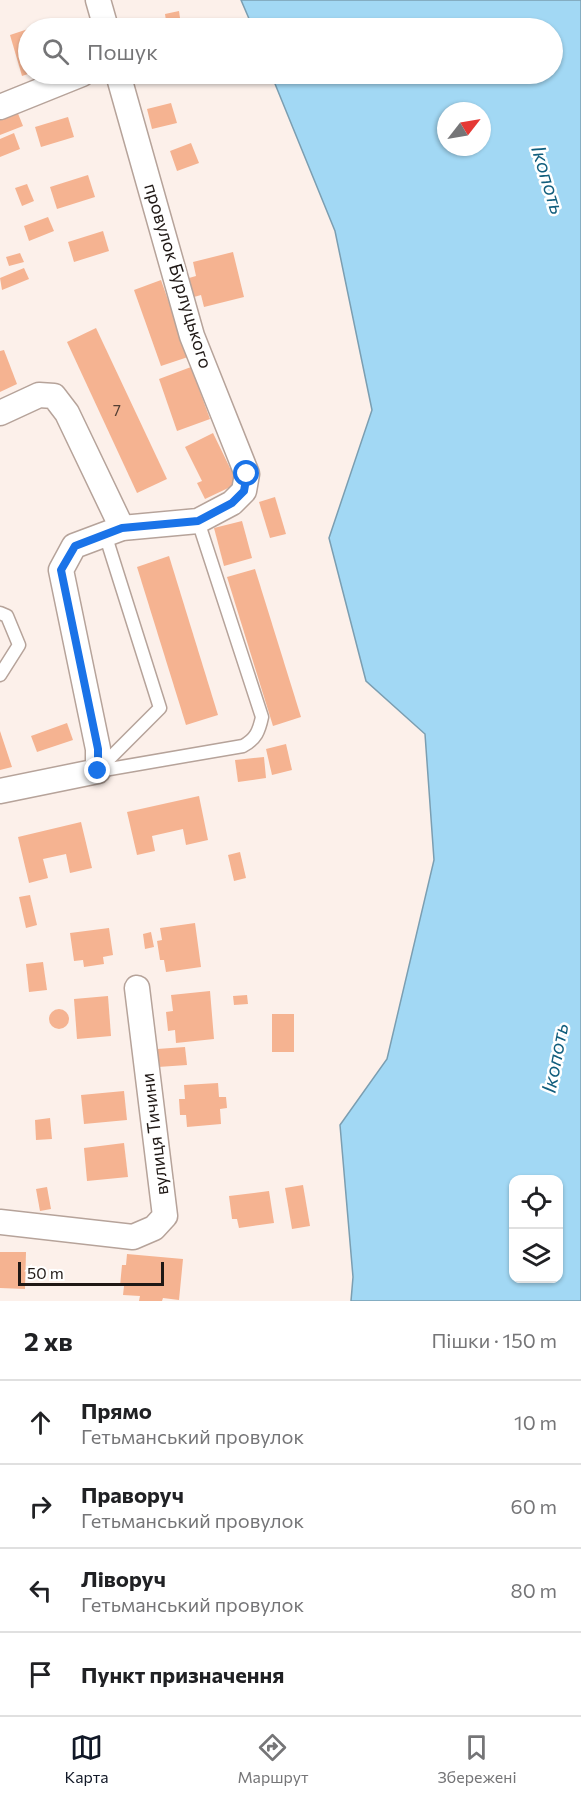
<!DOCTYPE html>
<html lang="uk">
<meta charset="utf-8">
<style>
:root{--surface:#fff;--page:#f6f6f6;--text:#202124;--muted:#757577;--line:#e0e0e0;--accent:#111827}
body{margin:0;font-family:Commissioner,sans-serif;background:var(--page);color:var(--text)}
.controls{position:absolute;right:18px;bottom:18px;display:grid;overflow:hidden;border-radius:12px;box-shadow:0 2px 4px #0004}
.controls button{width:54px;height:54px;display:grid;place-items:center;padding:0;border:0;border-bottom:2px solid var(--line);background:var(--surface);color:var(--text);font:30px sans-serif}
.compass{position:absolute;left:437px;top:102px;width:54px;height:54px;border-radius:50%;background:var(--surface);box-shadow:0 2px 4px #0004;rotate:59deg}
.scale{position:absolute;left:18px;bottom:15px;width:146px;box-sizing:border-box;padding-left:6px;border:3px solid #1f1815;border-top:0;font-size:16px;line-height:21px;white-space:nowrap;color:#1f1815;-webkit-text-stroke:4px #fff;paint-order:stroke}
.stop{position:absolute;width:18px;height:18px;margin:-14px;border:4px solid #1a73e8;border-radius:50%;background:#fff}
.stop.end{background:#1a73e8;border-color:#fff;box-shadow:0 2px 6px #0008}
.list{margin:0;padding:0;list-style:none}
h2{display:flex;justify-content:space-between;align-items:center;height:78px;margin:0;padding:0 24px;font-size:26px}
h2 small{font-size:20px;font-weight:400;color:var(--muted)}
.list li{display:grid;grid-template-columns:39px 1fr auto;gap:18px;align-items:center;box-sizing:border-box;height:84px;padding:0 24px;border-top:2px solid var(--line)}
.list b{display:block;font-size:22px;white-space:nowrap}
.list p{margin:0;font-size:20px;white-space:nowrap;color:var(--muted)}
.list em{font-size:20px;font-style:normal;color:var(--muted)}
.icon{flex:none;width:33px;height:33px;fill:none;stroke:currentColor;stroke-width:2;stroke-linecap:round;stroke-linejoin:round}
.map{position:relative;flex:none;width:581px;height:1301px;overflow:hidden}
.search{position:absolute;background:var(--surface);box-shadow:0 2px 4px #0004;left:18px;right:18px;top:18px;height:66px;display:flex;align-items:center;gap:15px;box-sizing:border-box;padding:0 21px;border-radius:33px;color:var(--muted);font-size:22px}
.sheet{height:414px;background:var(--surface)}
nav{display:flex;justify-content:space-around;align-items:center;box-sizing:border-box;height:84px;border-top:2px solid var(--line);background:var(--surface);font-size:16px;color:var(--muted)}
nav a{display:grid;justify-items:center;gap:3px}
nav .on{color:var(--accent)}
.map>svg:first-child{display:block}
.water{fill:#a2d8f4;stroke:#7b9eb1;stroke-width:1.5;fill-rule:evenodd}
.building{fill:#f5b391}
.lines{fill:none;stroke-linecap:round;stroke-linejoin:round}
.service-casing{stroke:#b6a39a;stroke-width:15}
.minor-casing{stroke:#b6a39a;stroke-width:27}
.service{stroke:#fff;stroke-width:12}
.minor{stroke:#fff;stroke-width:24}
.route{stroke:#1a73e8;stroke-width:8}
.labels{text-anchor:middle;stroke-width:5;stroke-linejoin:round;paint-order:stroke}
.number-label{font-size:15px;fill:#543f34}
.street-label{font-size:18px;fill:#1f1815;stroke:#fff}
.water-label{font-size:20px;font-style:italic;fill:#115e7d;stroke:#fff}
</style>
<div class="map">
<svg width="581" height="1301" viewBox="0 0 581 1301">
<rect width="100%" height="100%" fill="#fcf0ea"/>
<path class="water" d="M 241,0 L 581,0 L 581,1301 L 351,1301 L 353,1277 L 340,1125 L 387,1059 L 434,860 L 425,734 L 366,681 L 329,538 L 372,410 L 335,231 L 271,74 L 552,74 L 552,28 L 253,28 ZM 446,111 L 482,111 L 482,147 L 446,147 ZM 514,1180 L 558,1180 L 558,1278 L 514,1278 Z"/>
<g class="building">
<path d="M 179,11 L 180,18 L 166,21 L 165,14 Z"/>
<path d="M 28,29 L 28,74 L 22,76 L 10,35 Z"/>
<path d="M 131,74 L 153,74 L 153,75 L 133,81 Z"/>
<path d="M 171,103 L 177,123 L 152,129 L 147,109 Z"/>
<path d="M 17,111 L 23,126 L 0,135 L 0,118 Z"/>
<path d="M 68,117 L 74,137 L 41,147 L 35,127 Z"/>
<path d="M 14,133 L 20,149 L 0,157 L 0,139 Z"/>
<path d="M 191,143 L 199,163 L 177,171 L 170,151 Z"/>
<path d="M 88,175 L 95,197 L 57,209 L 50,187 Z"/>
<path d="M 27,184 L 34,201 L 22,206 L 15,188 Z"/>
<path d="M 48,217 L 54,231 L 29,241 L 24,226 Z"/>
<path d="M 103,231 L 109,251 L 74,262 L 68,242 Z"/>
<path d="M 233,252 L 244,297 L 204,307 L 201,295 L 194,297 L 189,278 L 196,276 L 193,262 Z"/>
<path d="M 20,253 L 24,262 L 9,266 L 6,257 Z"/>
<path d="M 24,268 L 29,279 L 2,290 L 0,278 Z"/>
<path d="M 161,280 L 188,357 L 161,366 L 134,290 Z"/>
<path d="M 96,328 L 167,479 L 137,493 L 67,342 Z"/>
<path d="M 4,350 L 17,384 L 0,392 L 0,351 Z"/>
<path d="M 191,367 L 210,419 L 177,431 L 159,379 Z"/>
<path d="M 213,433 L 230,468 L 235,465 L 243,481 L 205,499 L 197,483 L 202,481 L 185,447 Z"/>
<path d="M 275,497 L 286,534 L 270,538 L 259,502 Z"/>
<path d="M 242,521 L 252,558 L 224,566 L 214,528 Z"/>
<path d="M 169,556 L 218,715 L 186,725 L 137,567 Z"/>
<path d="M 255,569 L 301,717 L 273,726 L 227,577 Z"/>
<path d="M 67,723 L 73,740 L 37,752 L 31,736 Z"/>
<path d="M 0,731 L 12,767 L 0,770 Z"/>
<path d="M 286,744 L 292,770 L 272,775 L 266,749 Z"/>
<path d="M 264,757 L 266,778 L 238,782 L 235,760 Z"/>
<path d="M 199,796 L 208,840 L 186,845 L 183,829 L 152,836 L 155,851 L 137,855 L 127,812 Z"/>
<path d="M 81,822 L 92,868 L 70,873 L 66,854 L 43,859 L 48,878 L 29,883 L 18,837 Z"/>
<path d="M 240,852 L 246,878 L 234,881 L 228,855 Z"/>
<path d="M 30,895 L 37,925 L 26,928 L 19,897 Z"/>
<path d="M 195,923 L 201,967 L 166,972 L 164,960 L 160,960 L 157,941 L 162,940 L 160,928 Z"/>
<path d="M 109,928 L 113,955 L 103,957 L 104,964 L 84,967 L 83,960 L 74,961 L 70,933 Z"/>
<path d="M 151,932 L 154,947 L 145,949 L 143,934 Z"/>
<path d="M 43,962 L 47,990 L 29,992 L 26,964 Z"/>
<path d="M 210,991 L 214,1039 L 176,1043 L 175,1030 L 168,1031 L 166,1012 L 173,1011 L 171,995 Z"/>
<path d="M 247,995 L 248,1004 L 234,1005 L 233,996 Z"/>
<path d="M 108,996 L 111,1036 L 77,1039 L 74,999 Z"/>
<circle cx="59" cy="1019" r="10"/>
<rect x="272" y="1014" width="22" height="38"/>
<path d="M 185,1047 L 187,1065 L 158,1067 L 157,1049 Z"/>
<path d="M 218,1083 L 219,1097 L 226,1097 L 227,1108 L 220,1109 L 221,1124 L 187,1127 L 186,1115 L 180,1115 L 179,1099 L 185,1099 L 184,1085 Z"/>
<path d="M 124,1091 L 127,1120 L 84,1124 L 81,1095 Z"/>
<path d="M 50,1118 L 52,1139 L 36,1140 L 35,1120 Z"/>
<path d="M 124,1143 L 128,1177 L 87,1181 L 84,1148 Z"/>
<path d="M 303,1185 L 310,1226 L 292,1229 L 285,1188 Z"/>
<path d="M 47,1187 L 51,1209 L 40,1211 L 36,1189 Z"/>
<path d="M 269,1191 L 274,1223 L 239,1228 L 237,1219 L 232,1219 L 229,1196 Z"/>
<path d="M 0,1252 L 26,1252 L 25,1289 L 0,1288 Z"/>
<path d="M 127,1254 L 183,1259 L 179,1300 L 163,1298 L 162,1301 L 139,1301 L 140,1296 L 123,1295 L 124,1286 L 120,1286 L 122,1265 L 126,1265 Z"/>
</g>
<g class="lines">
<g class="service-casing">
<g id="service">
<path d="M 0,613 L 7,616 L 19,645 L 0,675"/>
<path d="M 98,770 L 160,708 L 105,534"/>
<path d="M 98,771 L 243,746 C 256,739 259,731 262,717 L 198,521"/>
</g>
</g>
<g class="minor-casing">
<g id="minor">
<path d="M 98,0 L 106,28"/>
<path d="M 0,107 L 82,74"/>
<path d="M 0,413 L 39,395 L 54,396 L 67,413 L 122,528"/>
<path d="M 0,791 L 98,771 L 98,749 L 61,570 L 74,546 L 122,528 L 198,521 L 232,503 L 244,491 L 247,474 L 192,336 L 118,74"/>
<path d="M 0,1222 L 133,1237 L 154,1228 L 165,1216 L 137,988"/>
</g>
</g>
<use href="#service" class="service"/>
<use href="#minor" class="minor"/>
</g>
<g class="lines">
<path class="route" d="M 98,771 L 98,749 L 61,570 L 75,546 L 122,528 L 198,521 L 232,503 L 244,491 L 247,474"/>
</g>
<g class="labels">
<g class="number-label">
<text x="117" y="416">7</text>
</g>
<g class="street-label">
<text transform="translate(178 276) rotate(73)" y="6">провулок Бурлуцького</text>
<text transform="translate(155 1134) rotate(-97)" y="6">вулиця Тичини</text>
</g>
<g class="water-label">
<text transform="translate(548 180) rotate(73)" y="7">Ікопоть</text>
<text transform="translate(555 1058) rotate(-79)" y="7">Ікопоть</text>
</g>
</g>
</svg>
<div class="controls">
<button><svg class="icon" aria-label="locate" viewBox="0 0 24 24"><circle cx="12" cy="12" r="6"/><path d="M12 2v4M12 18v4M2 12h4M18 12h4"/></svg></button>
<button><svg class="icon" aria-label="layers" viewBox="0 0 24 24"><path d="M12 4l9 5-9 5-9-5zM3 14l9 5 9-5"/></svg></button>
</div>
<svg class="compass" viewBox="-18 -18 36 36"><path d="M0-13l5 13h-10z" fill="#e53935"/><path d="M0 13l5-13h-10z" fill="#757577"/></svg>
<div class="scale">50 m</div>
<div class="stop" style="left:247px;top:474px"></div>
<div class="stop end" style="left:98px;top:771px"></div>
<div class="search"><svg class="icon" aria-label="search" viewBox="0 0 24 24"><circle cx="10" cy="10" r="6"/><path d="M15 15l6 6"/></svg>Пошук</div>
</div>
<section class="sheet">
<h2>2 хв<small>Пішки · 150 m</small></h2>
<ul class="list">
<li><svg class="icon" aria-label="ahead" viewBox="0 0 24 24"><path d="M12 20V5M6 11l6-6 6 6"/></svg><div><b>Прямо</b><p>Гетьманський провулок</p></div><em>10 m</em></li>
<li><svg class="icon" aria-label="right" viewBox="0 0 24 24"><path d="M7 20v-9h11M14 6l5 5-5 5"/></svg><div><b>Праворуч</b><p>Гетьманський провулок</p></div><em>60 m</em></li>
<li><svg class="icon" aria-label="left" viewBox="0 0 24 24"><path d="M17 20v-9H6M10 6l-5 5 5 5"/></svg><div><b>Ліворуч</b><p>Гетьманський провулок</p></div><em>80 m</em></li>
<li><svg class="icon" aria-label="arrive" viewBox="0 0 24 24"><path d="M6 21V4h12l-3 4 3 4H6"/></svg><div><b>Пункт призначення</b></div></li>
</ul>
</section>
<nav>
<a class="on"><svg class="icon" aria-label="map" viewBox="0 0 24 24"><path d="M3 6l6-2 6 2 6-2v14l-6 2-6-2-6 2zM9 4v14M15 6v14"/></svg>Карта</a>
<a><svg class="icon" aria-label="directions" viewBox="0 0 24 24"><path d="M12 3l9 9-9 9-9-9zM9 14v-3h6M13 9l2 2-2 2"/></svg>Маршрут</a>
<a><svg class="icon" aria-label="saved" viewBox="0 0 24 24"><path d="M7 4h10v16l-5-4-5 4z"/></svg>Збережені</a>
</nav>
